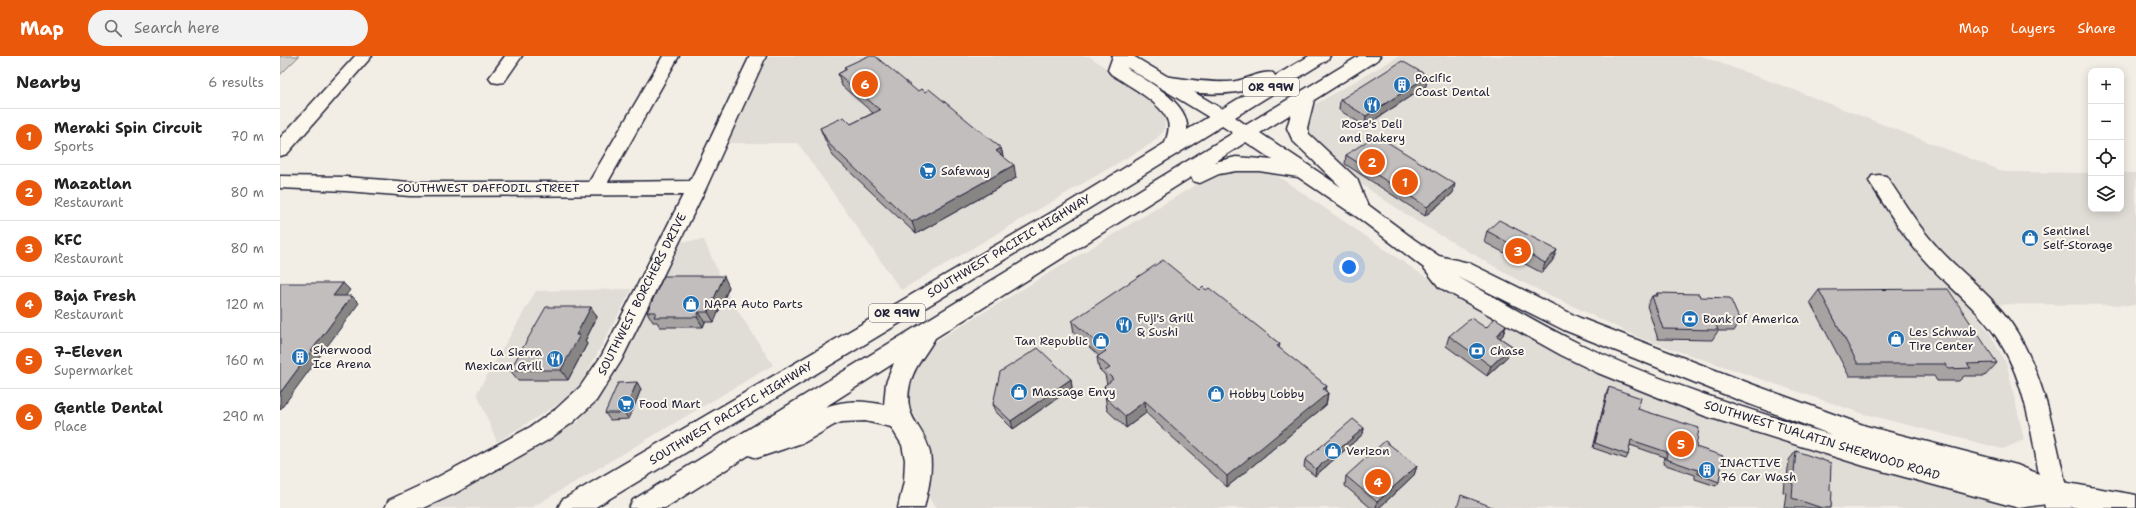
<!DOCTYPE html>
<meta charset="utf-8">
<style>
:root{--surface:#fff;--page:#f2f2f2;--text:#222;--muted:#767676;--line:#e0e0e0;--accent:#ea580c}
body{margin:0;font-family:"Shantell Sans",sans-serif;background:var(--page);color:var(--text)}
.controls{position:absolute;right:12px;top:12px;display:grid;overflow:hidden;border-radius:8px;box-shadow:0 2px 10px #0003}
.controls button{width:36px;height:36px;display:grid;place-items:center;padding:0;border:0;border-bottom:1px solid var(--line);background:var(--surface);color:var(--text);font:20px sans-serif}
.you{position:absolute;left:1069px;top:211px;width:14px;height:14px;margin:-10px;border:3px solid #fff;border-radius:50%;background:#1a73e8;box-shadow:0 0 0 6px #1a73e833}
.badge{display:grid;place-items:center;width:26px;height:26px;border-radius:50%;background:var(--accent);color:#fff;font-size:13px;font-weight:700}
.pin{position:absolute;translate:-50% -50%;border:2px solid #fff;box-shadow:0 1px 4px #0006}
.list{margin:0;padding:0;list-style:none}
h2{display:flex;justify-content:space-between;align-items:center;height:52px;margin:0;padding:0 16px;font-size:17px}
h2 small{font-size:13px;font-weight:400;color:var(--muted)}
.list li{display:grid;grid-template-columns:26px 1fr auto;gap:12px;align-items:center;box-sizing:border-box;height:56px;padding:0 16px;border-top:1px solid var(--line)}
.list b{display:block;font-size:15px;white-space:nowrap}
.list p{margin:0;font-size:13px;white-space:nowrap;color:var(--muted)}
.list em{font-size:13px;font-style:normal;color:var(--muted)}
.icon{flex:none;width:22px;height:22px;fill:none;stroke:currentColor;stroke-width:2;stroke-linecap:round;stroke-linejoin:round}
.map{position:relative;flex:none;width:1856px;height:452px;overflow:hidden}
header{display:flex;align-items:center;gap:24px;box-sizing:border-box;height:56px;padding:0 20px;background:var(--accent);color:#fff}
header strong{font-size:19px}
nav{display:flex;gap:22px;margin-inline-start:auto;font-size:14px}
.search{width:280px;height:36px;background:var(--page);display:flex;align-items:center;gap:10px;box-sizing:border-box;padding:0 14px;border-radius:22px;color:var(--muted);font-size:15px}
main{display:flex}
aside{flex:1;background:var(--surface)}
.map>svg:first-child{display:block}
.built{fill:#e0dcd6}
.green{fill:#d4d1cc;stroke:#7b7a84}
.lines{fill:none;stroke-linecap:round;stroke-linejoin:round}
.minor-casing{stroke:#22223b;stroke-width:3}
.major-casing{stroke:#22223b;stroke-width:3}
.highway-casing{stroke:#22223b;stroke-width:3}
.minor{fill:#fbf7ec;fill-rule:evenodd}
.major{fill:#fbf7ec;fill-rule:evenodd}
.highway{fill:#fbf7ec;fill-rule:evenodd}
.wall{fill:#a7a3a3;stroke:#22223b}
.shaded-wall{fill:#888585;stroke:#22223b}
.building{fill:#c2bebe;stroke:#22223b}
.labels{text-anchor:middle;stroke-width:4;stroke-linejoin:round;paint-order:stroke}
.shield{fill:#fbf7ec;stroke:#636270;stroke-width:1}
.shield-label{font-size:11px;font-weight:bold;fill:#22223b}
.poi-label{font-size:12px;fill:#22223b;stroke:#fbf7ec;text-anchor:start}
.street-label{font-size:12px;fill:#22223b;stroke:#fbf7ec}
</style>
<header>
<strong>Map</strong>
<div class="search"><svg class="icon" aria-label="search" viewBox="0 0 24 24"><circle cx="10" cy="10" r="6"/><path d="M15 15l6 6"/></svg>Search here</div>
<nav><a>Map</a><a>Layers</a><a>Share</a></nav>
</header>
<main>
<aside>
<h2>Nearby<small>6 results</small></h2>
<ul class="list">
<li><span class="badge">1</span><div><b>Meraki Spin Circuit</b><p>Sports</p></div><em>70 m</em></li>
<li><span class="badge">2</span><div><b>Mazatlan</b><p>Restaurant</p></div><em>80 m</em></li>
<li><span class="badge">3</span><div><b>KFC</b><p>Restaurant</p></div><em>80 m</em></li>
<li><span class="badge">4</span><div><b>Baja Fresh</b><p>Restaurant</p></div><em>120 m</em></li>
<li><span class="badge">5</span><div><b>7-Eleven</b><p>Supermarket</p></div><em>160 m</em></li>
<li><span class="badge">6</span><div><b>Gentle Dental</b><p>Place</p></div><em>290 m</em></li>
</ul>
</aside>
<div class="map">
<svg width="1856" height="452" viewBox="0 0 1856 452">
<rect width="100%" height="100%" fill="#f2eee5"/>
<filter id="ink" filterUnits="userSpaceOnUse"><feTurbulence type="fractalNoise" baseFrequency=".025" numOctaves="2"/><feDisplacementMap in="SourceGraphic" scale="8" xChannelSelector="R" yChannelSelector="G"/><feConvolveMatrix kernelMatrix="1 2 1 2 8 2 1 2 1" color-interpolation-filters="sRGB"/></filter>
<g filter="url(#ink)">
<g class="built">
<path d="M 489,0 L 809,0 L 883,53 L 886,57 L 884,75 L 872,87 L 621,234 L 518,87 L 444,87 Z"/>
<path d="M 1119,0 L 1421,0 L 1514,34 L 1725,116 L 1811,117 L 1811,153 L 1841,153 L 1841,117 L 1856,117 L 1856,249 L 1687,248 L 1709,276 L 1727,309 L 1744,384 L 1723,393 L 1584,358 L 1360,282 L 1236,223 L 1136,165 L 1054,110 L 1015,69 L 1027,53 Z"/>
<path d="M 962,111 L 991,116 L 1002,123 L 1138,216 L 1198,251 L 1514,388 L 1608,417 L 1736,452 L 658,452 L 654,450 L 648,440 L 646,388 L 639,367 L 630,351 L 626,337 L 629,322 L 644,296 L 658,284 L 932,119 Z"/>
<path d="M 424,184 L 450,243 L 493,309 L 251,452 L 146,452 L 254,394 L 298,366 L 331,324 L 396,186 Z"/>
<path d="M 352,233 L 302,326 L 288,342 L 217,386 L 197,337 L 256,235 Z"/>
</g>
<path class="green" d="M 0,0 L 19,0 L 0,19 Z"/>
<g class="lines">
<g class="minor-casing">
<g id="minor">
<path d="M 75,0 L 92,0 L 7,98 L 0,100 L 0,82 Z"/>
<path d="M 225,0 L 242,0 L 224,26 L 218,27 L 212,26 L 209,22 Z"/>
<path d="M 383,0 L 399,0 L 328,126 L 410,125 L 470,0 L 486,0 L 426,132 L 341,305 L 316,345 L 292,367 L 268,384 L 174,438 L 144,452 L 105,452 L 109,444 L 156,422 L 252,370 L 276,353 L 300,331 L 322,299 L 403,139 L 130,140 L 66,135 L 0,132 L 0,120 L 66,121 L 130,126 L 309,126 Z"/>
<path d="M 1599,119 L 1606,120 C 1624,146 1640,174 1662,196 C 1688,223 1719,245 1738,278 C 1769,332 1777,393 1791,452 L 1765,452 C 1754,398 1750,336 1721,288 C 1702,256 1672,234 1647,207 C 1625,183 1607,153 1589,125 L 1592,120 Z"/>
</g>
</g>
<g class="major-casing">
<path id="major" d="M 832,0 L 853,0 L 949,57 L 951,61 L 949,65 L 942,67 L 935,65 L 835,4 Z"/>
</g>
<g class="highway-casing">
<path id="highway" d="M 833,0 L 851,0 L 847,12 C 866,25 910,46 907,74 L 976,32 C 944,41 908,38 877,30 L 874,26 L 877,22 L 883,20 C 905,23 927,27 948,26 C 964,26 980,14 993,17 L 995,20 L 1029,0 L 1050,0 L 1047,4 L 955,61 L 966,69 L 1079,0 L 1100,0 L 1097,4 L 1034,44 L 1027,72 L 1029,78 L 1077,123 L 1087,148 L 1135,184 L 1159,200 L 1189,207 L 1300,262 L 1474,329 L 1586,370 L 1737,409 L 1776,425 L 1856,439 L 1856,452 L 1798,452 L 1774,447 L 1739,452 L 1584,410 L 1425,360 L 1318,317 L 1281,299 L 1159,231 L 1144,212 L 1080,163 L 1018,121 L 979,115 L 956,115 L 939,118 L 920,127 L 913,125 L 911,121 L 655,282 C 647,297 634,310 630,328 C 622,364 644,368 650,397 C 653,415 648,435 644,452 L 618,452 L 624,425 L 625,404 L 622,389 L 611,371 L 585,365 L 562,366 L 554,369 L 525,386 L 477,402 L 469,399 L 385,452 L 349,452 L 353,444 L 953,77 L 942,70 L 795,161 L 314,452 L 278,452 L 282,444 L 781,151 L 885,87 C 887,81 890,73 888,66 C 884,48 846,28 831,18 L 828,14 ZM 1011,58 L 1007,72 L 1013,85 L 1061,131 L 980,77 ZM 966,86 L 993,104 L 956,101 L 935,106 ZM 1178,221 L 1284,274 L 1456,343 L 1552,379 C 1466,353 1379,326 1298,287 C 1257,267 1218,243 1178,221 ZM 614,307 L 606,327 L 604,349 C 583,344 566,344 545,351 Z"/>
</g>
<use href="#minor" class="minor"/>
<use href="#major" class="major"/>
<use href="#highway" class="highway"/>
</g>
<g class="wall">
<path d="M 564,11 L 637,35 L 721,92 L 723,100 L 736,122 L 636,178 L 553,100 L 545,84 L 540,72 L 571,68 L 593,57 L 562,30 L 558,18 L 565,14 Z"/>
<path d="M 1146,30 L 1085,70 L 1059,54 L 1060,44 Z"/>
<path d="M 1066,99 L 1173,137 L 1145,160 L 1065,108 Z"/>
<path d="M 1207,175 L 1273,204 L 1262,217 L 1204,186 Z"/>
<path d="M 449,231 L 434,266 L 425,266 L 423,271 L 380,271 L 377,266 L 373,266 L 367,256 Z"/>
<path d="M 920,234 L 1000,288 L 999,292 L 1048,337 L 1046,349 L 947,431 L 866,357 L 846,372 L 827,354 L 824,330 L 827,328 L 825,319 L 819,313 L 817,301 L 819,300 L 794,277 L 792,265 Z"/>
<path d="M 1539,234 L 1717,307 L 1705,320 L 1684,320 L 1679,325 L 1657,325 L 1654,320 L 1569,320 L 1530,246 Z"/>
<path d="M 1377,237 L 1420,241 L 1460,265 L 1454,275 L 1438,275 L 1432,284 L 1378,283 L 1367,250 L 1372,240 L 1375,240 Z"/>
<path d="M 311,251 L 317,261 L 305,285 L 307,288 L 288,324 L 238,324 L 230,314 Z"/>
<path d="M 1226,269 L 1223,279 L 1220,282 L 1232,290 L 1228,300 L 1207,320 L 1166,290 L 1169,280 L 1206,272 Z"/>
<path d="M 791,323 L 792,332 L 733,373 L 716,356 L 713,348 Z"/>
<path d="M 1329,331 L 1358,353 L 1416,391 L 1439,426 L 1436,430 L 1415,423 L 1415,419 L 1383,408 L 1385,401 L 1350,389 L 1348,399 L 1346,403 L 1313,392 L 1327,336 Z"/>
<path d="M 361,333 L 349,363 L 330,364 L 325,357 Z"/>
<path d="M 1084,372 L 1083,378 L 1035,420 L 1024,411 L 1025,404 Z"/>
<path d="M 1516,395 L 1550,434 L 1551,452 L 1508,452 L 1504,451 L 1506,437 L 1503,436 L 1504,425 L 1507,421 L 1509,404 Z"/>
<path d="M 1137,410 L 1134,419 L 1099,452 L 1091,452 L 1065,430 L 1066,420 Z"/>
</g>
<g class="shaded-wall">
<path d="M 1148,20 L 1146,30 L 1085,70 L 1086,60 Z"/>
<path d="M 721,92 L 724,105 L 716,95 Z"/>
<path d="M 734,109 L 736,122 L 636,178 L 632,166 Z"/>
<path d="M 1175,128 L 1173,137 L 1145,160 L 1147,151 Z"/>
<path d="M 1277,194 L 1273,204 L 1262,217 L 1265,207 Z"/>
<path d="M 444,220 L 449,231 L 434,266 L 428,256 Z"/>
<path d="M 63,227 L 70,234 L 60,247 L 53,240 Z"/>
<path d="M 72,240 L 79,247 L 0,354 L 0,337 Z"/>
<path d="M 311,251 L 317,261 L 305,285 L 307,288 L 288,324 L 281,314 L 296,279 Z"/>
<path d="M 419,256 L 425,266 L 423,271 L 417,261 Z"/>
<path d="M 1226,269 L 1223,279 L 1214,290 L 1217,280 Z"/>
<path d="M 1232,290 L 1228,300 L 1207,320 L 1211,310 Z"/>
<path d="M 791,323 L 792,332 L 733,373 L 731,365 Z"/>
<path d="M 357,326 L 361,333 L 349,363 L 344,357 Z"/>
<path d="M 1047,330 L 1045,339 L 1048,337 L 1046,349 L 947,431 L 947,420 Z"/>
<path d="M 865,345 L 866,357 L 846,372 L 845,360 Z"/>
<path d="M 1084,372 L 1083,378 L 1035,420 L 1036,413 Z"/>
<path d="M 1137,410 L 1134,419 L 1099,452 L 1096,452 L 1097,446 Z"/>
</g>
<g class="building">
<path d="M 588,0 L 595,0 L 637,35 L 642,33 L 645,36 L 649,33 L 721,92 L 716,95 L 734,109 L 632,166 L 549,88 L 540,72 L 564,61 L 571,68 L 600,54 L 558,18 L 567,13 L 564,11 Z"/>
<path d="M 1122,5 L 1148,20 L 1086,60 L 1060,44 Z"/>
<path d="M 1096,79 L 1175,128 L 1147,151 L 1066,99 Z"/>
<path d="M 1219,164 L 1277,194 L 1265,207 L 1207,175 Z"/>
<path d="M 883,204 L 920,234 L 923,231 L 926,234 L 929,232 L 1000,288 L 997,290 L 1047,330 L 1043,333 L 1048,337 L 947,420 L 865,345 L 845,360 L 826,342 L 832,338 L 824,330 L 833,323 L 825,315 L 830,312 L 817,301 L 826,295 L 792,265 Z"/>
<path d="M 384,220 L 444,220 L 428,256 L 419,256 L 417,261 L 374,261 L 376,256 L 367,256 Z"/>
<path d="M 0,227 L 63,227 L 53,240 L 72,240 L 0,337 Z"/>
<path d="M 1668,233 L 1717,307 L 1687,308 L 1691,312 L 1668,313 L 1665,308 L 1578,308 L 1539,234 Z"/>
<path d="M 1377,237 L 1419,238 L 1420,241 L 1450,242 L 1460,265 L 1434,264 L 1438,274 L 1383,273 L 1372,240 L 1378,240 Z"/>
<path d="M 266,251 L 311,251 L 296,279 L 300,279 L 281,314 L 230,314 Z"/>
<path d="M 1191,262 L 1206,272 L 1215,262 L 1226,269 L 1217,280 L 1232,290 L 1211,310 L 1169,280 Z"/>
<path d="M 758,292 L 791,323 L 731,365 L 713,348 L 720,316 Z"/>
<path d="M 357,326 L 344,357 L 325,357 L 338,327 Z"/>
<path d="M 1329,331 L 1361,342 L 1358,353 L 1419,372 L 1416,391 L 1443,400 L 1439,426 L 1418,418 L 1418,414 L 1386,403 L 1387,396 L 1351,384 L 1348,399 L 1315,387 Z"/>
<path d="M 1073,363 L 1084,372 L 1036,413 L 1025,404 Z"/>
<path d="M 1105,385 L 1137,410 L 1097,446 L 1066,420 Z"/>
<path d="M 1516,395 L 1551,407 L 1550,434 L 1552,435 L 1551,452 L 1542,452 L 1512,442 L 1513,428 L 1510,426 L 1511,416 L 1514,416 Z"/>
<path d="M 1181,439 L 1215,452 L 1177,452 Z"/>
</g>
</g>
<defs>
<g id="building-disc" transform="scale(0.9)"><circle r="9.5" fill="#1f6fb2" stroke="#fbf7ec"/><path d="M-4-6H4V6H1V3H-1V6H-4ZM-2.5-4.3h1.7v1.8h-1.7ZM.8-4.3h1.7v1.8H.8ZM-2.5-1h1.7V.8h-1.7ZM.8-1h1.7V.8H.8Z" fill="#fff"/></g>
<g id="restaurant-disc" transform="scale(0.9)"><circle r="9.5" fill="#1f6fb2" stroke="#fbf7ec"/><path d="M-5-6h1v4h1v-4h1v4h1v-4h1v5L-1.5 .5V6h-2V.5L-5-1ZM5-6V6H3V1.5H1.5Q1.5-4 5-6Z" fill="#fff"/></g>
<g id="supermarket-disc" transform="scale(0.9)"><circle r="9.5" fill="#1f6fb2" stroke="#fbf7ec"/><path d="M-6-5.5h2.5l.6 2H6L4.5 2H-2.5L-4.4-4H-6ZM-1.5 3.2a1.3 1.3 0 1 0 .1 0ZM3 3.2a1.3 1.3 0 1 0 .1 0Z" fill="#fff"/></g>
<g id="shop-disc" transform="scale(0.9)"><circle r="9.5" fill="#1f6fb2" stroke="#fbf7ec"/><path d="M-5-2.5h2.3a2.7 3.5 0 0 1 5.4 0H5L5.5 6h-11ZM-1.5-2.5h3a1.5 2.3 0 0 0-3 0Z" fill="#fff"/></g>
<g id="bank-disc" transform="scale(0.9)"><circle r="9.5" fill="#1f6fb2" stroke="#fbf7ec"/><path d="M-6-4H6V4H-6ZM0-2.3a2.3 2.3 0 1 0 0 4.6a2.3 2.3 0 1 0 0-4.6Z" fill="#fff"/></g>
</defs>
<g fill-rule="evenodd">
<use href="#building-disc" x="1122" y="29"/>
<use href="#restaurant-disc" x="1092" y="49"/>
<use href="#supermarket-disc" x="648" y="115"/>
<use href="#shop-disc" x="1750" y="182"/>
<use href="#shop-disc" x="411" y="248"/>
<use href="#bank-disc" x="1410" y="263"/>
<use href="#restaurant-disc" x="844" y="269"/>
<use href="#shop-disc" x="1616" y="283"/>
<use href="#shop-disc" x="821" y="285"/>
<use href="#bank-disc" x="1197" y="295"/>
<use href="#building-disc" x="20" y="301"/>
<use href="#restaurant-disc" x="275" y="303"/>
<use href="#shop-disc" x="739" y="336"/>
<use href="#shop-disc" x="936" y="338"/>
<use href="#supermarket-disc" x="346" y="348"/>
<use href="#shop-disc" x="1053" y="395"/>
<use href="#building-disc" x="1427" y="414"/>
</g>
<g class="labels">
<g class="shield">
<rect x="963" y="22" width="56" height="18" rx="3"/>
<rect x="589" y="248" width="56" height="18" rx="3"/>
</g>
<g class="shield-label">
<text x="991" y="35">OR 99W</text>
<text x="617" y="261">OR 99W</text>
</g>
<g class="poi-label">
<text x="1135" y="26">Pacific<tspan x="1135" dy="14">Coast Dental</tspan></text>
<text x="1092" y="72" text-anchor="middle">Rose's Deli<tspan x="1092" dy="14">and Bakery</tspan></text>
<text x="661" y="119">Safeway</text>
<text x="1763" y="179">Sentinel<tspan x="1763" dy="14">Self-Storage</tspan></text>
<text x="424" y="252">NAPA Auto Parts</text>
<text x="857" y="266">Fuji's Grill<tspan x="857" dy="14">&amp; Sushi</tspan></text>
<text x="1423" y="267">Bank of America</text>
<text x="1629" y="280">Les Schwab<tspan x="1629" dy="14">Tire Center</tspan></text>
<text x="808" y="289" text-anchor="end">Tan Republic</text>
<text x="33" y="298">Sherwood<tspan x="33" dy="14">Ice Arena</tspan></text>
<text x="1210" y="299">Chase</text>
<text x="262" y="300" text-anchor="end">La Sierra<tspan x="262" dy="14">Mexican Grill</tspan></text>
<text x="752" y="340">Massage Envy</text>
<text x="949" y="342">Hobby Lobby</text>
<text x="359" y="352">Food Mart</text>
<text x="1066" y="399">Verizon</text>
<text x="1440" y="411">INACTIVE<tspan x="1440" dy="14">76 Car Wash</tspan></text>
</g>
<g class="street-label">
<text x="208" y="136">SOUTHWEST DAFFODIL STREET</text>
<text transform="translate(729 190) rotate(-31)" y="4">SOUTHWEST PACIFIC HIGHWAY</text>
<text transform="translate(362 238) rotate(-63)" y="4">SOUTHWEST BORCHERS DRIVE</text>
<text transform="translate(451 357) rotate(-31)" y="4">SOUTHWEST PACIFIC HIGHWAY</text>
<text transform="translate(1542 384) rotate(17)" y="4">SOUTHWEST TUALATIN SHERWOOD ROAD</text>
</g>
</g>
</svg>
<div class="controls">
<button>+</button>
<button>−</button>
<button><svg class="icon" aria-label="locate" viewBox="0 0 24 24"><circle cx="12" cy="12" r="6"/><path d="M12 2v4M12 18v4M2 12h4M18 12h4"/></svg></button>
<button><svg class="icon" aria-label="layers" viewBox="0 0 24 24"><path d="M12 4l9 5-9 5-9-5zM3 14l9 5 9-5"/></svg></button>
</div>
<div class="you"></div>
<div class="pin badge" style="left:1125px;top:126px">1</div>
<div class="pin badge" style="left:1092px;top:106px">2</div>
<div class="pin badge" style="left:1238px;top:195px">3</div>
<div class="pin badge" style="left:1098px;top:426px">4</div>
<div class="pin badge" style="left:1401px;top:388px">5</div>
<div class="pin badge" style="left:585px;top:28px">6</div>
</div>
</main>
